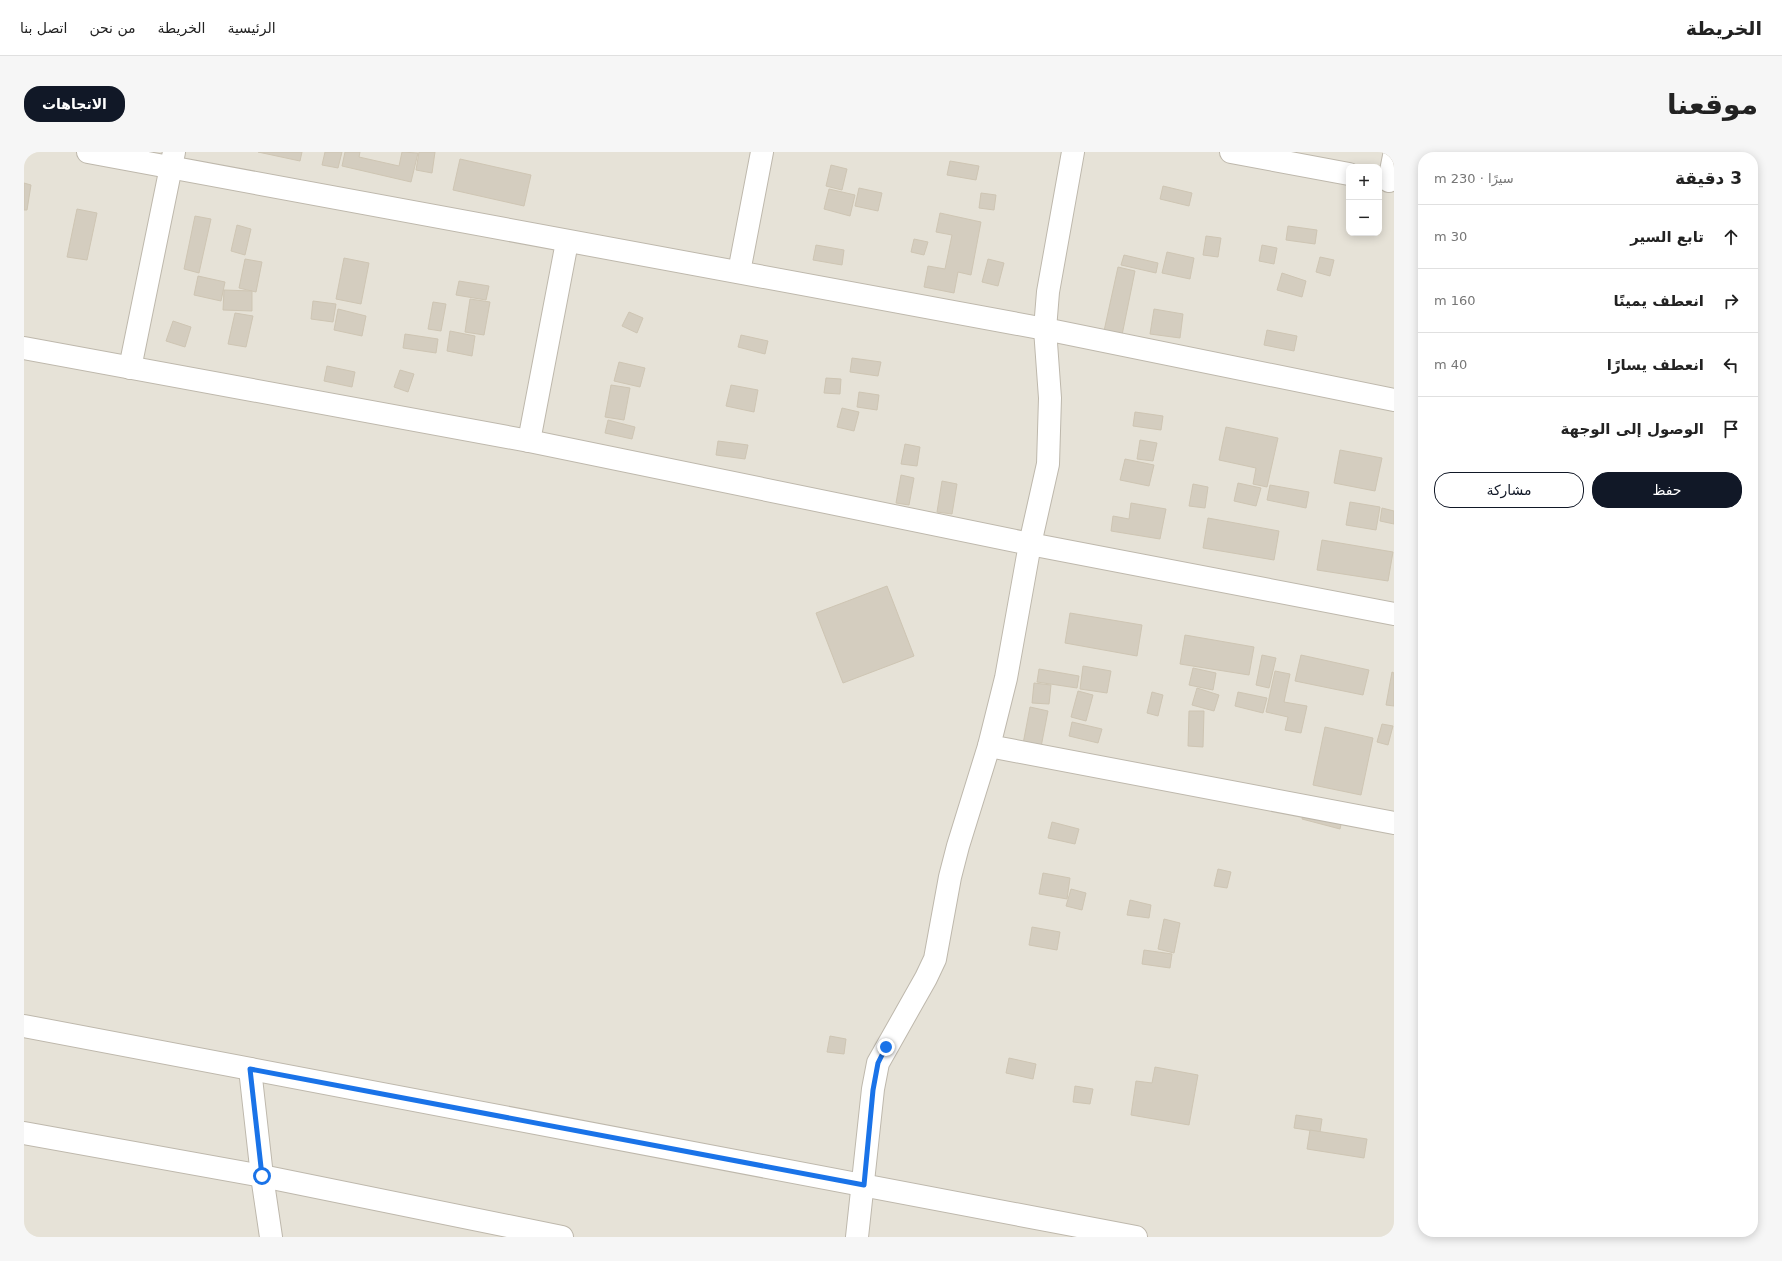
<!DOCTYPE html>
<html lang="ar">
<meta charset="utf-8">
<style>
:root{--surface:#fff;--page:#f6f6f6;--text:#222;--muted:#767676;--line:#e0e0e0;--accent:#111827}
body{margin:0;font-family:"DejaVu Sans",Cairo,sans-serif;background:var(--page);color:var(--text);direction:rtl}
.controls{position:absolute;right:12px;top:12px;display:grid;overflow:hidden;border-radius:8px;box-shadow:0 2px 10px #0003}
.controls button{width:36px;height:36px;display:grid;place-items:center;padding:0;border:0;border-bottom:1px solid var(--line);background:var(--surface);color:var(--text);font:20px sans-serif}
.stop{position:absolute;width:12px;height:12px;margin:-9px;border:3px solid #1a73e8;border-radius:50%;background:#fff}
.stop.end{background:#1a73e8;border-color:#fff;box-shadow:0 1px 4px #0008}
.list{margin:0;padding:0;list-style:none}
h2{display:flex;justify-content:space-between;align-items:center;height:52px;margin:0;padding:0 16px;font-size:17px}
h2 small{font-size:13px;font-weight:400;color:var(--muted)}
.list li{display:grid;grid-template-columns:26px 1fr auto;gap:12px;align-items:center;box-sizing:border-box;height:64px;padding:0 16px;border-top:1px solid var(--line)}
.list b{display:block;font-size:15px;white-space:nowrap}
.list em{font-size:13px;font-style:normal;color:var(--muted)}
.actions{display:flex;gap:8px;padding:12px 16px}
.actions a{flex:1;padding:9px 0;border:1px solid var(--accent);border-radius:16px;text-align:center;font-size:14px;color:var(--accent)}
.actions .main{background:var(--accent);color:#fff}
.icon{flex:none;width:22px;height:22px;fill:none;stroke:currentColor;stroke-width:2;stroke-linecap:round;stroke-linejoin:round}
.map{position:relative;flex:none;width:1370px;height:1085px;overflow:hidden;direction:ltr;border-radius:16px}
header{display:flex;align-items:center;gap:24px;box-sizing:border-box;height:56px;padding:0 20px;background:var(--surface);border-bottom:1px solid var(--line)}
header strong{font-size:19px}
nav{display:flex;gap:22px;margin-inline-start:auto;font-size:14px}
.intro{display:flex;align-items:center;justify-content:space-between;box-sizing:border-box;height:96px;padding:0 24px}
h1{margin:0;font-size:28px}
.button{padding:10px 18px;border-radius:16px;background:var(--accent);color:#fff;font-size:14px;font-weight:700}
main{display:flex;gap:24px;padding:0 24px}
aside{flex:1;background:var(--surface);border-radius:16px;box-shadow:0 2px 10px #0003}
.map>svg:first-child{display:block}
.residential{fill:#e6e2d7;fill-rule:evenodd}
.building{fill:#d4cdbf;stroke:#cec5b3}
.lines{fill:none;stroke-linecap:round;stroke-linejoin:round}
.minor-casing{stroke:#beb8ac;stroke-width:24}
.tertiary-casing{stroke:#beb8ac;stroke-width:24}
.minor{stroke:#fff;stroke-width:22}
.tertiary{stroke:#fff;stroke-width:22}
.route{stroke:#1a73e8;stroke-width:5}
</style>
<header>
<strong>الخريطة</strong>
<nav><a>الرئيسية</a><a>الخريطة</a><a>من نحن</a><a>اتصل بنا</a></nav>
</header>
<div class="intro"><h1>موقعنا</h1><a class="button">الاتجاهات</a></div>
<main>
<aside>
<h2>3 دقيقة<small>سيرًا · 230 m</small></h2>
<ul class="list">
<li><svg class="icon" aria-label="ahead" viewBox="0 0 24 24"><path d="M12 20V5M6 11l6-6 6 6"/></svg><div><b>تابع السير</b></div><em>30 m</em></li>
<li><svg class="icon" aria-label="right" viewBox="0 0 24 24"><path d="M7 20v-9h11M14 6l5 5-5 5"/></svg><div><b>انعطف يمينًا</b></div><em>160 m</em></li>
<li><svg class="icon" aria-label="left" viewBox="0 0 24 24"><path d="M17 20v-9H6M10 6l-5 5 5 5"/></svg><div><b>انعطف يسارًا</b></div><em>40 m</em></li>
<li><svg class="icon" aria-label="arrive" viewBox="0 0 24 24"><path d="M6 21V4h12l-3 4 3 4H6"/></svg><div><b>الوصول إلى الوجهة</b></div></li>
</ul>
<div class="actions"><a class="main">حفظ</a><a>مشاركة</a></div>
</aside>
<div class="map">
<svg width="1370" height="1085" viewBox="0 0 1370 1085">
<rect width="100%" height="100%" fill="#f3f0e9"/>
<path class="residential" d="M 0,0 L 1370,0 L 1370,1085 L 0,1085 ZM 1325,15 L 1355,15 L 1355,81 L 1325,81 Z"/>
<g class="building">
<path d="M 234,0 L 278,0 L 276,9 Z"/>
<path d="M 301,0 L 318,0 L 314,16 L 298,13 Z"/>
<path d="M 321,0 L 336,0 L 335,5 L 375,14 L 378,0 L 394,1 L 387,30 L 318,14 Z"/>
<path d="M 395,0 L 411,0 L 408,21 L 392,18 Z"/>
<path d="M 436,7 L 507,23 L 500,54 L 429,38 Z"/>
<path d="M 926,9 L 955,14 L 952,28 L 923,23 Z"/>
<path d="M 807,13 L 823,17 L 818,38 L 802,34 Z"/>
<path d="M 0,31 L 7,33 L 3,58 L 0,58 Z"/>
<path d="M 1139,34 L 1168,41 L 1165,54 L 1136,47 Z"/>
<path d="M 835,36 L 858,41 L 854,59 L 831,54 Z"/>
<path d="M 805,37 L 831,43 L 826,64 L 800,57 Z"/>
<path d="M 957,41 L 972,43 L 970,58 L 955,56 Z"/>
<path d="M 53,57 L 73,61 L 63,108 L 43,105 Z"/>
<path d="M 916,61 L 957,70 L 947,123 L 934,120 L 930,141 L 900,135 L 904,114 L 921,117 L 928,83 L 912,80 Z"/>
<path d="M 171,64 L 187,67 L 175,121 L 160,117 Z"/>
<path d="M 213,73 L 227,77 L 221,103 L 207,99 Z"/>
<path d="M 1264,74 L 1293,78 L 1291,92 L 1262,88 Z"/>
<path d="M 1182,84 L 1197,86 L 1194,105 L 1179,103 Z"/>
<path d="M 890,87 L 904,90 L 900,103 L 887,100 Z"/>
<path d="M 792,93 L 820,98 L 818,113 L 789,108 Z"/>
<path d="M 1238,93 L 1253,96 L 1250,112 L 1235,109 Z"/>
<path d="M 1143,100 L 1170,106 L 1166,127 L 1138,121 Z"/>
<path d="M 1100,103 L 1134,111 L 1132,121 L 1097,113 Z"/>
<path d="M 1296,105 L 1310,108 L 1306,124 L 1292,120 Z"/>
<path d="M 320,106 L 345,111 L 337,152 L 312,147 Z"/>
<path d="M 221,107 L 238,110 L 232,140 L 215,136 Z"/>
<path d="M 964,107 L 980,111 L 974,134 L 958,130 Z"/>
<path d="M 1094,115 L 1111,119 L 1098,183 L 1080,179 Z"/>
<path d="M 1258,121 L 1282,129 L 1278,145 L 1253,138 Z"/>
<path d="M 174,124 L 201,130 L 197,149 L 170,143 Z"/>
<path d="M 435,129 L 465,134 L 462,148 L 432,143 Z"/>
<path d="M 200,138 L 228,139 L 228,159 L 199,158 Z"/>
<path d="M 446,147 L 466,150 L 460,183 L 441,180 Z"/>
<path d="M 289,149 L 312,152 L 309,170 L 287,167 Z"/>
<path d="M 409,150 L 422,152 L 417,179 L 404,177 Z"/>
<path d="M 314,157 L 342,164 L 338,184 L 310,178 Z"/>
<path d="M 1130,157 L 1159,162 L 1156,186 L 1126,182 Z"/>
<path d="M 605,160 L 619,166 L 613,181 L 598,174 Z"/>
<path d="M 211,161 L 229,164 L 222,195 L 204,192 Z"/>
<path d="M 149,169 L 167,175 L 161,195 L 142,189 Z"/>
<path d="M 1243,178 L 1273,184 L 1270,199 L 1240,193 Z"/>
<path d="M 426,179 L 451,184 L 448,204 L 423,199 Z"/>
<path d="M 381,182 L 414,187 L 412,201 L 379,196 Z"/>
<path d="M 717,183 L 744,189 L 741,202 L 714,195 Z"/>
<path d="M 828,206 L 857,210 L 854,224 L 826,220 Z"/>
<path d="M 595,210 L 621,216 L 616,235 L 590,229 Z"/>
<path d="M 303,214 L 331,220 L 328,235 L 300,229 Z"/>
<path d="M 376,218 L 390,222 L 384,240 L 370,235 Z"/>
<path d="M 802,226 L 817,227 L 816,242 L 800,241 Z"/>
<path d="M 587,233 L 606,236 L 600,268 L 581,265 Z"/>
<path d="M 707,233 L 734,238 L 730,260 L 702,254 Z"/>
<path d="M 835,240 L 855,243 L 853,258 L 833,255 Z"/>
<path d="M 818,256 L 835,260 L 830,279 L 813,275 Z"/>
<path d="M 1111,260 L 1139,264 L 1137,278 L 1109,274 Z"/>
<path d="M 584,268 L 611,275 L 608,287 L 581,281 Z"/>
<path d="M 1202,275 L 1254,286 L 1243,335 L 1229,332 L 1232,316 L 1195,308 Z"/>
<path d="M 1116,288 L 1133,291 L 1129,309 L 1113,307 Z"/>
<path d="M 694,289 L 724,293 L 721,307 L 692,303 Z"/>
<path d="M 881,292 L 896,295 L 893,314 L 877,312 Z"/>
<path d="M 1316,298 L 1358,306 L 1351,339 L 1310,331 Z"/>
<path d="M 1101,307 L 1130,313 L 1125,334 L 1096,328 Z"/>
<path d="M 877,323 L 890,326 L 885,353 L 872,351 Z"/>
<path d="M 918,329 L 933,332 L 928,362 L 913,360 Z"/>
<path d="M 1214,331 L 1237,336 L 1232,354 L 1210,349 Z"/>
<path d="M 1169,332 L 1184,335 L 1181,356 L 1165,354 Z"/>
<path d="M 1246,333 L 1285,340 L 1282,356 L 1243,348 Z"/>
<path d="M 1326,350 L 1356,355 L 1352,378 L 1322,373 Z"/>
<path d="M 1107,351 L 1142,357 L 1136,387 L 1087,379 L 1089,364 L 1105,367 Z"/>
<path d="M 1358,356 L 1370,359 L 1370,372 L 1356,369 Z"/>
<path d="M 1184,366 L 1255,379 L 1250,408 L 1179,396 Z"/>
<path d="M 1298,388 L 1369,400 L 1364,429 L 1293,418 Z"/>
<path d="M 863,434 L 890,504 L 819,531 L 792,461 Z"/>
<path d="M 1046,461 L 1118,473 L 1113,504 L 1041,491 Z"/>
<path d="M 1161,483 L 1230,495 L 1225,523 L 1156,512 Z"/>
<path d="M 1238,503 L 1252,506 L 1245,536 L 1232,533 Z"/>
<path d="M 1277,503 L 1345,518 L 1339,543 L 1271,529 Z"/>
<path d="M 1059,514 L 1087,519 L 1083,541 L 1056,537 Z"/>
<path d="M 1169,516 L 1192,521 L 1189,538 L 1165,533 Z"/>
<path d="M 1015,517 L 1055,524 L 1053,536 L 1013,530 Z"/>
<path d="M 1251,519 L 1266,522 L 1260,550 L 1283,554 L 1277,581 L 1261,578 L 1264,565 L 1242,560 Z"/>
<path d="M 1368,520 L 1370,521 L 1370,554 L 1362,553 Z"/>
<path d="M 1010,531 L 1027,533 L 1025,552 L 1008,551 Z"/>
<path d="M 1173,536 L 1195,543 L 1190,559 L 1168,553 Z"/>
<path d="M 1054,539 L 1069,543 L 1062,569 L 1047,565 Z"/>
<path d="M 1128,540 L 1139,543 L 1134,564 L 1123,561 Z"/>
<path d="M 1214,540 L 1243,546 L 1239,561 L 1211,554 Z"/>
<path d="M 1006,555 L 1024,559 L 1017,595 L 999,592 Z"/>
<path d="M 1165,559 L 1180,559 L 1179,595 L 1164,594 Z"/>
<path d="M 1048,570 L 1078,577 L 1074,591 L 1045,584 Z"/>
<path d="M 1358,572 L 1369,574 L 1364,593 L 1353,590 Z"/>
<path d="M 1301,575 L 1349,586 L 1337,643 L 1289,633 Z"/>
<path d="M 1283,645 L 1321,654 L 1316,677 L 1278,667 Z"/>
<path d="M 1028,670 L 1055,677 L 1051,692 L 1024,686 Z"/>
<path d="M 1194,717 L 1207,720 L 1203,736 L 1190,734 Z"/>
<path d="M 1019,721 L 1046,726 L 1043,747 L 1015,742 Z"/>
<path d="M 1047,737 L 1062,741 L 1058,758 L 1042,754 Z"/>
<path d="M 1106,748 L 1127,753 L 1125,766 L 1103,763 Z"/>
<path d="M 1140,767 L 1156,771 L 1150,801 L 1134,797 Z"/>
<path d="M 1008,775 L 1036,780 L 1033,798 L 1005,793 Z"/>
<path d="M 1120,798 L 1148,802 L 1146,816 L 1118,812 Z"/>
<path d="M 806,884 L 822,887 L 820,902 L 803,900 Z"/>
<path d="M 985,906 L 1012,912 L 1009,927 L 982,921 Z"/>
<path d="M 1131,915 L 1174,923 L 1165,973 L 1107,963 L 1112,929 L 1128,931 Z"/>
<path d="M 1051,934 L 1069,937 L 1066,952 L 1049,950 Z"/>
<path d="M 1272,963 L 1298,967 L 1296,980 L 1270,976 Z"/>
<path d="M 1286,978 L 1343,987 L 1340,1006 L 1283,997 Z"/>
</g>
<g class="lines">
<g class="minor-casing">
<g id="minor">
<path d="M 64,0 L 1021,177 L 1370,248"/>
<path d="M 1207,0 L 1325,22"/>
<path d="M 1365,29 L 1370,4"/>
<path d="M 715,120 L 738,0"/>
<path d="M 0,196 L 505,289 L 1006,392 L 1370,462"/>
<path d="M 106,216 L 150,0"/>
<path d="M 505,289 L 543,90"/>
<path d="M 965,594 L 1370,671"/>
<path d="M 226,917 L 238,1024 L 247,1085"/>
<path d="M 0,981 L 238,1024 L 538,1085"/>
<path d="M 833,1085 L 849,937 L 854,911 L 902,826 L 911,807 L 926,725 L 934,694 L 965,594 L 982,526 L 1006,392 L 1024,312 L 1026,246 L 1021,177 L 1024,140 L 1049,0"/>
</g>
</g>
<g class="tertiary-casing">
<path id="tertiary" d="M 0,874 L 1112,1085"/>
</g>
<use href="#minor" class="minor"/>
<use href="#tertiary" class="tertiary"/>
</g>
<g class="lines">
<path class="route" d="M 238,1024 L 226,917 L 840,1033 L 849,938 L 854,911 L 862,895"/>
</g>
</svg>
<div class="controls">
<button>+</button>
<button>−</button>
</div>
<div class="stop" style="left:238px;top:1024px"></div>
<div class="stop end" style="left:862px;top:895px"></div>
</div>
</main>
